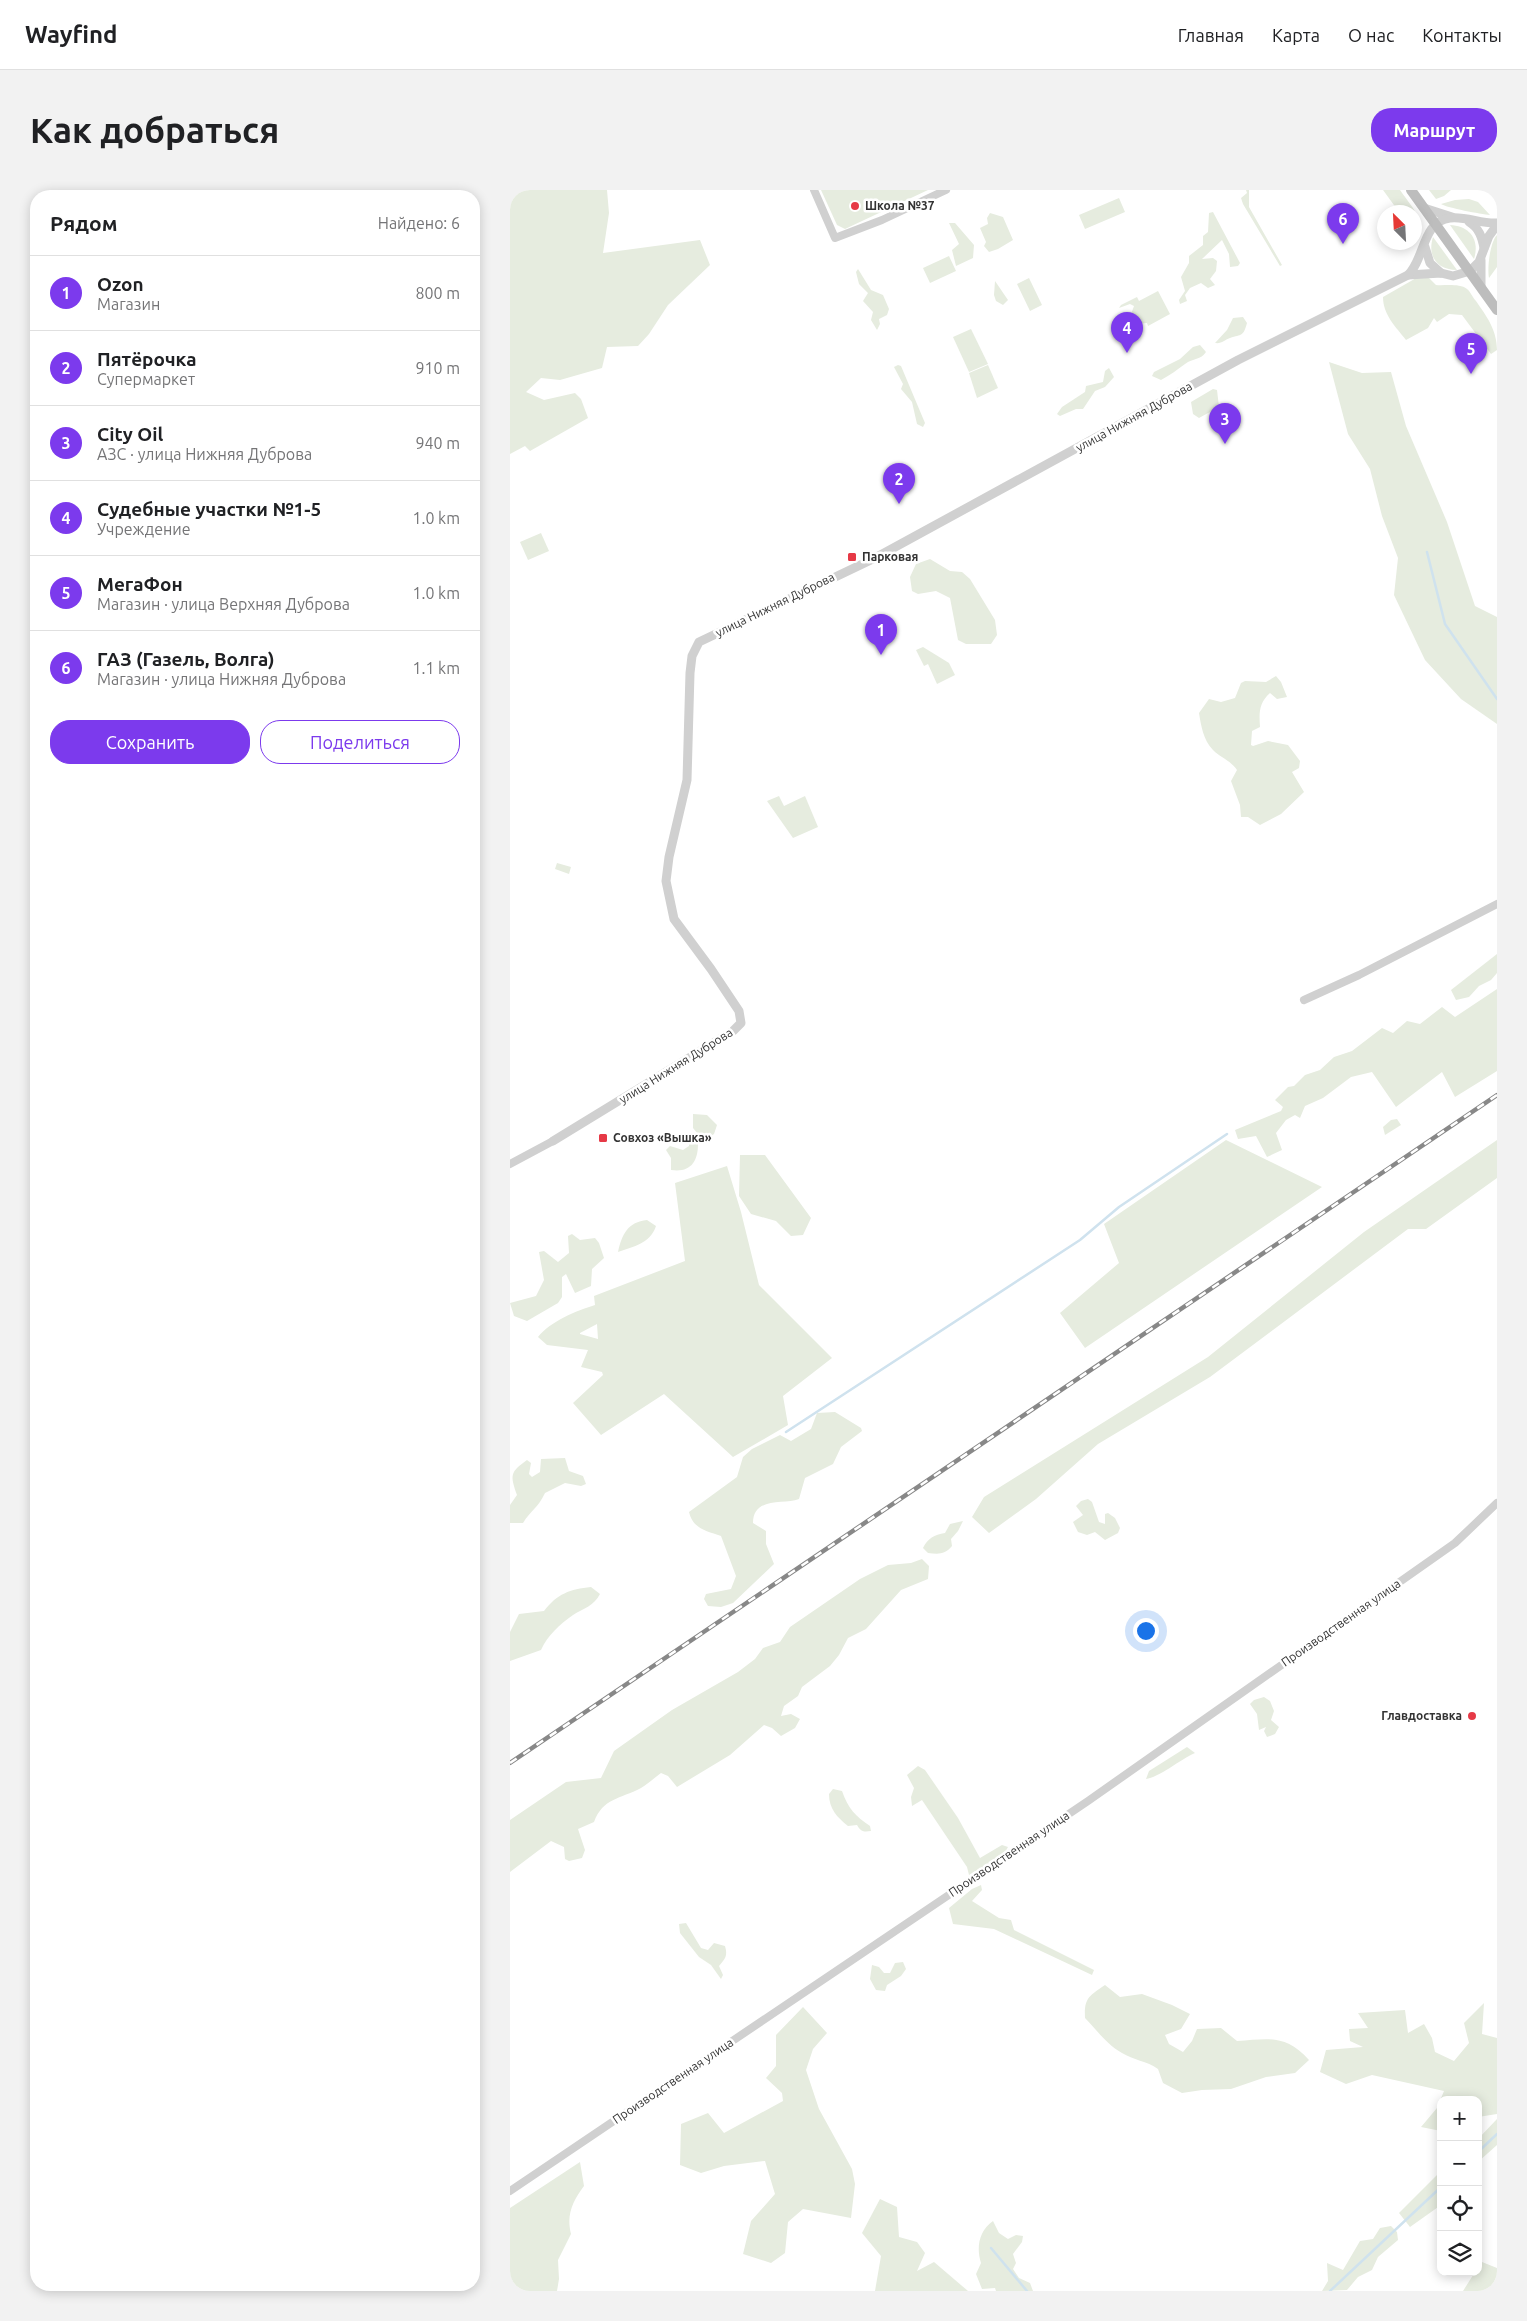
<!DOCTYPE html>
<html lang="ru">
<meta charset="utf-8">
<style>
:root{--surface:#fff;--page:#f2f2f2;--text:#202124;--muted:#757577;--line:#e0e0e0;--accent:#7c3aed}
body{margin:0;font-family:Ubuntu,sans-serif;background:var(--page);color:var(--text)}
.controls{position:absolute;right:15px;bottom:15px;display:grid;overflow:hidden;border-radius:10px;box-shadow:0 2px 12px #0003}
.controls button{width:45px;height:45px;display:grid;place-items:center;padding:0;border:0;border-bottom:1px solid var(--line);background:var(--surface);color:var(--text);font:25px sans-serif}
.compass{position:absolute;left:867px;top:15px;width:45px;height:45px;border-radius:50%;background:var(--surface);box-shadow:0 2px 12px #0003;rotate:336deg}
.you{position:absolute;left:635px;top:1440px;width:18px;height:18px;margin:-12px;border:4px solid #fff;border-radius:50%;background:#1a73e8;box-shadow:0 0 0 8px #1a73e833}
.badge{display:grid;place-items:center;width:32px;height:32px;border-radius:50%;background:var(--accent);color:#fff;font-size:16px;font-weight:700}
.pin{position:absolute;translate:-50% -41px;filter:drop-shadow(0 1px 2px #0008)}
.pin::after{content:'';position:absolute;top:26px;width:18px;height:15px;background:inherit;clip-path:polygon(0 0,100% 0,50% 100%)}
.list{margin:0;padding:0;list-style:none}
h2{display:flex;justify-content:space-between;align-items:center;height:65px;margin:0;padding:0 20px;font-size:21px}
h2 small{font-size:16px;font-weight:400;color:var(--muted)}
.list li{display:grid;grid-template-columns:32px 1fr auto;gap:15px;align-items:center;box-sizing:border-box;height:75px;padding:0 20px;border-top:1px solid var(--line)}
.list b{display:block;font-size:19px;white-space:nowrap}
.list p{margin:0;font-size:16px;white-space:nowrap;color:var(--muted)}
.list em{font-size:16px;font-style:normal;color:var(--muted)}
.actions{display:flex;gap:10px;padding:15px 20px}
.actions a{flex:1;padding:11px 0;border:1px solid var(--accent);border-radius:20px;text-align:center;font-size:18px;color:var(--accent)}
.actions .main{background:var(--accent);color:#fff}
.icon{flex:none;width:28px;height:28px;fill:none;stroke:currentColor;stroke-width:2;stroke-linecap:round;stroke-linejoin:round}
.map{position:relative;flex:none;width:987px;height:2101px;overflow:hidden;border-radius:20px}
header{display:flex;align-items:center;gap:30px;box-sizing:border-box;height:70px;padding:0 25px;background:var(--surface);border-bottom:1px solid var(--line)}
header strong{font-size:24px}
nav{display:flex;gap:28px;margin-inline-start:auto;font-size:18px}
.intro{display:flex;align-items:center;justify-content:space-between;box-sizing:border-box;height:120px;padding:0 30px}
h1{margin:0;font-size:35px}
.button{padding:12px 22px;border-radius:20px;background:var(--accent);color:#fff;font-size:18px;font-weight:700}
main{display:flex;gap:30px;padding:0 30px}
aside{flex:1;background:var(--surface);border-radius:20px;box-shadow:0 2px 12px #0003}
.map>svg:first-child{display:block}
.green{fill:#e6ecdf;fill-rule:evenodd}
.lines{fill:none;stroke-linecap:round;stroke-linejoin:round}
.stream{stroke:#cfe2ee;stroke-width:2.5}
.minor{stroke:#d0d0d0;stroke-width:8}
.tertiary{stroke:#d0d0d0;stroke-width:9}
.secondary{stroke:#bdbdbd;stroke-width:10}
.rail-casing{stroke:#888;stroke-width:4.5}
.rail{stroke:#fff;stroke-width:2.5;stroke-dasharray:8;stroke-linecap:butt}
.poi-dot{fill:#e63946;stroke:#fff;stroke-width:2}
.labels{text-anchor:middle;stroke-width:5;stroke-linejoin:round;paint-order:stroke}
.poi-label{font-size:12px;font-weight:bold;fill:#333;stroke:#fff;text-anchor:start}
.street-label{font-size:12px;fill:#333;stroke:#fff}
</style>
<header>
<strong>Wayfind</strong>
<nav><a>Главная</a><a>Карта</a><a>О нас</a><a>Контакты</a></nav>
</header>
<div class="intro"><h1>Как добраться</h1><a class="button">Маршрут</a></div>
<main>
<aside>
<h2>Рядом<small>Найдено: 6</small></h2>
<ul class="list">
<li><span class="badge">1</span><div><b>Ozon</b><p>Магазин</p></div><em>800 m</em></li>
<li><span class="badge">2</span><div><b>Пятёрочка</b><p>Супермаркет</p></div><em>910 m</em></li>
<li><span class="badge">3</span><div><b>City Oil</b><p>АЗС · улица Нижняя Дуброва</p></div><em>940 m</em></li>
<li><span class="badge">4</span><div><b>Судебные участки №1-5</b><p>Учреждение</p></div><em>1.0 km</em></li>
<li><span class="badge">5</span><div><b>МегаФон</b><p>Магазин · улица Верхняя Дуброва</p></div><em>1.0 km</em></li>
<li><span class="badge">6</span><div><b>ГАЗ (Газель, Волга)</b><p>Магазин · улица Нижняя Дуброва</p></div><em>1.1 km</em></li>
</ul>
<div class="actions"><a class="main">Сохранить</a><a>Поделиться</a></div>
</aside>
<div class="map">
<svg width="987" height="2101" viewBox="0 0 987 2101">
<rect width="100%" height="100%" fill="#fff"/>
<g class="green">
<path d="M 0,0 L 97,0 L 99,23 L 93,63 L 190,50 L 200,75 L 158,115 L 139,144 L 128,156 L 97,157 L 92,178 L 50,190 L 31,188 L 16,202 L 34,210 L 65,203 L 71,209 L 78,228 L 20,261 L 15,256 L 0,264 Z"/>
<path d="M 311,0 L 418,0 L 335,39 L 327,35 Z"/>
<path d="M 736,0 L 739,0 L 739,17 L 772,75 L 770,76 L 733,14 L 731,8 L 737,3 Z"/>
<path d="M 873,0 L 890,0 C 902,18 915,27 905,49 L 904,22 L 889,22 Z"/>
<path d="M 919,0 L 941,0 L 934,6 L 926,9 Z"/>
<path d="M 609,8 L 615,22 L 575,39 L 569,25 Z"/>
<path d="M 959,9 L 968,12 L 980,25 C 971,24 937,18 931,14 L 945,10 Z"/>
<path d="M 703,22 L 730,73 L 728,76 L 720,77 L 719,64 L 712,50 L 692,69 L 703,68 L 707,71 L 706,81 L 700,89 L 705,95 L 698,98 L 691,93 L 680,98 L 675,105 L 677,111 L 670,114 L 669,110 L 675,101 L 671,87 L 679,73 L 679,66 L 693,55 L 693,46 L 698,42 L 699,23 Z"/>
<path d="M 480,23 L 493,27 L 503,50 L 488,59 L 479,62 L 474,56 L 476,52 L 470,38 L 478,34 L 477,28 Z"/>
<path d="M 439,33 L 445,33 L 464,55 L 463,68 L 446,76 L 442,60 L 449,54 Z"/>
<path d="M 940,35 C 960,36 970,50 964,69 Z"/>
<path d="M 987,45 L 987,77 L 979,88 C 977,78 980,52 987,45 Z"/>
<path d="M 923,47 L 947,80 C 927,80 917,66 923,47 Z"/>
<path d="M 439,66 L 446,81 L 420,93 L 413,78 Z"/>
<path d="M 348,79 L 361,100 L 373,105 L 379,119 L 377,125 L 369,129 L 370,134 L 367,140 L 361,130 L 363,122 L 353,111 L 358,103 L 349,94 L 346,82 Z"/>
<path d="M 908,87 L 919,88 L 926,95 C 934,96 949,93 957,99 C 960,101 963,108 966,111 C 977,127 987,140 987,160 L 981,164 L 952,125 L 939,124 L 927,132 L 924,128 L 918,138 L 896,150 C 886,137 873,125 873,107 Z"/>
<path d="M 519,88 L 532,115 L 520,121 L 507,94 Z"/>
<path d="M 485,91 L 498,110 L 493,115 L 486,111 L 484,105 Z"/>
<path d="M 648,101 L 660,124 L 638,136 L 637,133 L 624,134 L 620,127 L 624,116 L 620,114 L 609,118 L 611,115 L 627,107 L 629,111 Z"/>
<path d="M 733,127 L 737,133 C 733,147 732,144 720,148 C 714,150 712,154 705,153 L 717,140 L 723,128 Z"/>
<path d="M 461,139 L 478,174 L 459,182 L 443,147 Z"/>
<path d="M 690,155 L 696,162 C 691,170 683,168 675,174 C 667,180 660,185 651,190 L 642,186 L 644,182 L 670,169 L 683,157 Z"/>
<path d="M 819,172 L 852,183 L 881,182 L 896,236 L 937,332 L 965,416 L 987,427 L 987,534 L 951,509 L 915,470 L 884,405 L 888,368 L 872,326 L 860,279 L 838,244 Z"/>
<path d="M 388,175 L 391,176 L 415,233 L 413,237 L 407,234 L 402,212 L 391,199 L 393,194 L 384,177 Z"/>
<path d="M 478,175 L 488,198 L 467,208 L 459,183 Z"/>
<path d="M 599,178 L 604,187 L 595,197 L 585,201 L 573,219 L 566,219 L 550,226 L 547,224 L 552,217 L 575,202 L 576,196 L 593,192 L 595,181 Z"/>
<path d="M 703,199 L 707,200 L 709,217 L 689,228 L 683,224 L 681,212 Z"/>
<path d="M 31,343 L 39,361 L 18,370 L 10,352 Z"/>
<path d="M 420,369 L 440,381 L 452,382 L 460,389 L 485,430 L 487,445 L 481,454 L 456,454 L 448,450 L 440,408 L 426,401 L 408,404 L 402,401 L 400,387 L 406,374 Z"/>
<path d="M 413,457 L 439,473 L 445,485 L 427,494 L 418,474 L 414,476 L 406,460 Z"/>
<path d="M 766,486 L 771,492 L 777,507 L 767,509 L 760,503 C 749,513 749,522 750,537 L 742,541 L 741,555 L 743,556 L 758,551 L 778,555 L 790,571 L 789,578 L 782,582 L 794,602 L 771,624 L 750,635 L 738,627 L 731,627 L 730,615 L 721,591 L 727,580 C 720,570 711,568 703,560 C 693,550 691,535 689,523 L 699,509 L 711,512 L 725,508 L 731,493 L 735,491 L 756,492 Z"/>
<path d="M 269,606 L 274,616 L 295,606 L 308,637 L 283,648 L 257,611 Z"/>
<path d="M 47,673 L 61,677 L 59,684 L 45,679 Z"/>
<path d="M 987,764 L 987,783 L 981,790 L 969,796 L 959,807 L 946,810 L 941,800 Z"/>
<path d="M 987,799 L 987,881 L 945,907 L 932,882 L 886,917 L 862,882 L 841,887 L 813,908 L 795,916 L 790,928 L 785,925 L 776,930 L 766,943 L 772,960 L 757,967 L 746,946 L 728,949 L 725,940 L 771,921 L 773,917 L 765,910 L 778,897 L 784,896 L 795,885 L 810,880 L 824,867 L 842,861 L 872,838 L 883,843 L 897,831 L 910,834 L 932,817 L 945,827 Z"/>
<path d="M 183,924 L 197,925 L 207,935 L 204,944 L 188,954 C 188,972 180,983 161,980 L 161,968 L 156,960 L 160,956 L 173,960 L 179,956 L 179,947 L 188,944 L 183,938 Z"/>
<path d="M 887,929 L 891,935 L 875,945 L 873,937 L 881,930 Z"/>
<path d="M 716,950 L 812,997 L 575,1158 L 550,1123 L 609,1073 L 594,1034 Z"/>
<path d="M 987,950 L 987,988 L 916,1039 L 898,1039 L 700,1187 L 588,1254 L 526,1309 L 479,1343 L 462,1327 L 474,1307 L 698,1167 L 854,1042 Z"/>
<path d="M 230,965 L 255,965 L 301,1028 L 293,1045 L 281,1046 L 266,1031 L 241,1024 L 229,1006 Z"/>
<path d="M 217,976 L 231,1022 L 249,1095 L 322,1168 L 273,1206 L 278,1235 L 223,1267 L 154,1204 L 91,1245 L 63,1213 L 93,1185 L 92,1182 L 71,1177 L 78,1160 L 37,1155 L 28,1147 C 41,1131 66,1121 85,1115 L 84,1106 L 175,1071 L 165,993 ZM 87,1134 L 88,1149 L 70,1144 L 70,1143 Z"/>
<path d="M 137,1030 L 146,1036 C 140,1054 124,1056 108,1062 C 112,1044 118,1032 137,1030 Z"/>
<path d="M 62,1044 L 70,1050 L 85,1048 L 89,1053 L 94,1068 L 82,1079 L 81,1096 L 65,1103 L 56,1084 L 52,1087 L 52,1107 L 48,1113 L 17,1131 L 4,1126 L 0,1113 L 26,1106 L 34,1090 L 29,1062 L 34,1061 L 48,1072 L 59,1063 L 58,1046 Z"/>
<path d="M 325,1222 L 351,1238 L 352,1241 L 331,1257 L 323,1274 L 295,1288 L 289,1309 C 274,1315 243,1306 243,1333 L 256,1341 L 256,1354 L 264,1374 L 223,1413 L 211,1417 L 198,1416 L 194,1409 L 196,1404 L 221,1399 L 226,1386 L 211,1346 C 197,1341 183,1339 179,1322 L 227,1287 L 233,1267 L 242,1259 L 270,1245 L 281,1251 L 301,1239 L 307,1223 Z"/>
<path d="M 55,1268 L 59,1281 L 73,1286 L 76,1294 L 71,1296 L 55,1293 L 35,1303 C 28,1318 21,1320 13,1333 L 0,1333 L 0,1315 L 7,1305 C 0,1285 0,1282 17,1270 L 21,1273 L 19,1284 L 22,1287 L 30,1282 L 31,1269 Z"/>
<path d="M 578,1309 L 582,1312 L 589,1332 L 595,1334 L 595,1324 L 598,1323 L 605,1328 L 610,1338 L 608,1343 L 595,1350 L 585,1342 L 577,1345 L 568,1342 L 563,1332 L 573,1325 L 566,1316 L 571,1311 Z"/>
<path d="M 453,1331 L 448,1341 L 441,1349 L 442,1356 C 435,1365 428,1364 418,1363 L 413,1358 C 418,1348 424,1345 435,1343 L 440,1334 Z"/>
<path d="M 412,1369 L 419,1376 L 418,1389 L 391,1400 L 356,1439 L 338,1448 L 329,1465 L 320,1476 L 292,1497 L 288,1506 L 274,1516 L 271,1526 L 281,1524 L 290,1529 L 285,1538 L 271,1546 L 262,1538 L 254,1535 L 220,1565 L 167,1597 L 158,1586 L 151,1583 C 144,1588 138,1594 131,1598 C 110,1609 93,1608 84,1632 L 68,1639 L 75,1660 L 72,1668 L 59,1671 L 55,1669 L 54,1657 L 41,1651 L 0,1682 L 0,1630 L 56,1592 L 91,1588 L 104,1561 L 162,1520 L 228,1482 L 245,1469 L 253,1458 L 270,1452 L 280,1437 L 350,1389 L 378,1375 L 401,1373 Z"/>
<path d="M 81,1397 L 90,1404 C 84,1416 74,1418 63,1425 C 49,1435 38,1445 31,1460 L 0,1471 L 0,1442 L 9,1424 L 34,1421 C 47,1404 60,1399 81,1397 Z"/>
<path d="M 754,1507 L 760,1511 L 764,1521 L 761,1530 L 769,1537 L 765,1544 L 757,1547 L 754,1541 L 756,1537 L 749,1540 L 747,1524 L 740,1514 L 744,1510 Z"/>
<path d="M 677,1557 L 685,1563 C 671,1569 648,1588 636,1589 L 639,1581 Z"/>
<path d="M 408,1576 L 415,1580 L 448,1628 L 470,1668 L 492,1655 L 498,1657 L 494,1664 L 459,1685 L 457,1677 L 412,1610 L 402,1616 L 401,1607 L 404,1598 L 397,1585 Z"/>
<path d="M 323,1599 L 332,1601 C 338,1618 345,1626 360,1636 L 361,1641 C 354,1642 351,1642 347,1635 L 338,1636 C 327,1627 319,1619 319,1604 Z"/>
<path d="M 471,1695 L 472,1700 L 462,1711 L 489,1728 L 501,1730 L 504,1740 L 584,1780 L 582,1785 L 484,1739 L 443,1734 L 439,1718 L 462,1699 Z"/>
<path d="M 176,1733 L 191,1758 L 198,1760 L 204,1753 L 215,1756 C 218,1766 215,1769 209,1776 L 213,1785 L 211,1789 L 201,1775 L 189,1767 L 170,1743 L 169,1734 Z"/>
<path d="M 393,1772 L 396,1779 L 391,1786 L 377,1795 L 375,1801 L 366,1800 L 360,1789 L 362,1775 L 369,1777 L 374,1783 L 380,1783 L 385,1773 Z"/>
<path d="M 595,1795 L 610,1807 L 632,1804 L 662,1815 L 680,1824 L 671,1839 L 655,1845 L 659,1854 L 673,1862 L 682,1851 L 687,1839 L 711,1838 L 727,1851 C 759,1849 775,1844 799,1870 L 785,1883 L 756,1887 L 721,1899 L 692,1900 L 672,1903 L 653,1893 L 648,1879 C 637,1871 623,1870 612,1863 C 596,1854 587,1840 575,1828 C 574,1808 579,1806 595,1795 Z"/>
<path d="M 974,1813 L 972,1844 L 987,1848 L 987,1924 L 968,1927 L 968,1910 L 931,1910 L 931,1941 L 911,1937 L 927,1918 L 934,1901 L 862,1885 L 836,1894 L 810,1882 L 816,1860 L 853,1857 L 840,1851 L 839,1839 L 858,1838 L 848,1823 L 895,1820 L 898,1843 L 914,1834 L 922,1848 L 925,1862 L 944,1871 L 959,1853 L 954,1833 Z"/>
<path d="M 293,1817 L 317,1843 L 303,1859 L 296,1880 L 309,1919 L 342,1979 L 345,1994 L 341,2028 L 293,2019 L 278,2032 L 275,2063 L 261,2073 L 233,2064 L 241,2031 L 265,2004 L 255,1971 L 214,1976 L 191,1983 L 170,1975 L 171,1934 L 198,1923 L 214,1943 L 273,1911 L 272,1903 L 256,1888 L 266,1876 L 266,1845 Z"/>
<path d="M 987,1929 L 987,1955 L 968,1972 L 968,1949 Z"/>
<path d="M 70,1972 L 74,1996 C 63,2011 56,2024 61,2044 L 48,2070 L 49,2089 L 47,2101 L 0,2101 L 0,2018 Z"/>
<path d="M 931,1981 L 931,2015 L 900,2037 L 889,2023 Z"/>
<path d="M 370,2009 L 387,2017 L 389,2047 L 407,2052 L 415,2063 L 407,2081 L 424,2072 L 458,2101 L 365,2101 L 371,2066 L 352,2043 Z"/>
<path d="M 483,2031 L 489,2043 L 498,2049 L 506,2045 L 513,2046 L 512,2052 L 503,2064 L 506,2073 L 503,2079 L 509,2088 L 520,2093 L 523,2101 L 486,2101 L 485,2098 L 472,2099 L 466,2084 L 471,2073 C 466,2057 469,2041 483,2031 Z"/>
<path d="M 881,2036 L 887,2042 L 888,2050 L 868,2067 L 862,2080 L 848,2087 L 837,2100 L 812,2101 L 818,2091 L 817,2073 L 833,2080 L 850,2051 L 863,2049 L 870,2038 Z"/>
<path d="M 972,2072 L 987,2078 L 987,2086 L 980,2101 L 953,2101 L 965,2082 L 968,2082 L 968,2077 Z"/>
</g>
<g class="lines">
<g class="stream">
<path d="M 917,362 L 935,434 L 987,509"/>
<path d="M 276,1242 L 570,1050 L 609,1017 L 717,944"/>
<path d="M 968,1962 L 987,1944"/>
<path d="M 481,2058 L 517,2101"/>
<path d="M 820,2101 L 931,1997"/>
</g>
<g class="minor">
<path d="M 304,0 L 325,48 L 372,30 L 436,0"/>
<path d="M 794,810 L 849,785 L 987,714"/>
<path d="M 0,974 L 43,951"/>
<path d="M 0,2001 L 578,1611 L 945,1353 L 987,1313"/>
</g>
<g class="tertiary">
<path d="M 914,18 L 942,27"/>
<path d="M 959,32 C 969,38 972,47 974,58"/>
<path d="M 915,57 L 920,73 L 931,83"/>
<path d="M 898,85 L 931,83 L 943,86 L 960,81 L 969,72 L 979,46 L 987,35"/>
<path d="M 971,97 L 971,70"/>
<path d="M 43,951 L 223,841 L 231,833 L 229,821 L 201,779 L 164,729 L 156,691 L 159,667 L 177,590 L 180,483 L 182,466 L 189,452 L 365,368 L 728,170 L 898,85 C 915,69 912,31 940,28 C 956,26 971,34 987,33"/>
</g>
<path class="secondary" d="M 901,0 L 987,120"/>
<g class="rail-casing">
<path id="rail" d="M 0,1573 L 987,905"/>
</g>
<use href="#rail" class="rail"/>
</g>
<g class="poi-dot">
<circle cx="345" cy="16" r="5"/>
<rect x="337" y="362" width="10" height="10" rx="2.5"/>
<rect x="88" y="943" width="10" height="10" rx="2.5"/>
<circle cx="962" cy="1526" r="5"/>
</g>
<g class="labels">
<g class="poi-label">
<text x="355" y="20">Школа №37</text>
<text x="352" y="371">Парковая</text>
<text x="103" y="952">Совхоз «Вышка»</text>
<text x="952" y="1530" text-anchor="end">Главдоставка</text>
</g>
<g class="street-label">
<text transform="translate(624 227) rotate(-29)" y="4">улица Нижняя Дуброва</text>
<text transform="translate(265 415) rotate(-26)" y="4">улица Нижняя Дуброва</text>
<text transform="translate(166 876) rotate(-32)" y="4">улица Нижняя Дуброва</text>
<text transform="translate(831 1433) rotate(-35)" y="4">Производственная улица</text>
<text transform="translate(499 1664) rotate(-34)" y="4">Производственная улица</text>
<text transform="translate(163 1891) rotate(-34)" y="4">Производственная улица</text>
</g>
</g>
</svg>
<div class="controls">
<button>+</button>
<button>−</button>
<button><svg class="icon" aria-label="locate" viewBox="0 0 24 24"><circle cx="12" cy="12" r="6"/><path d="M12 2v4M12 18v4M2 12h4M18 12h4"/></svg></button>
<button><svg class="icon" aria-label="layers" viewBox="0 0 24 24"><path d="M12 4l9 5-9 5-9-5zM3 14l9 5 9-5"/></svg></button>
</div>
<svg class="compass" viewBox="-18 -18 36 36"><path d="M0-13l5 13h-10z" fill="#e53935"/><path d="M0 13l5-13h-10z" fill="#757577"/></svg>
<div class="you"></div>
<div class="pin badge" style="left:371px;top:465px">1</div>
<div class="pin badge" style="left:389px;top:314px">2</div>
<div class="pin badge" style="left:715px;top:254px">3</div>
<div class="pin badge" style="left:617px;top:163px">4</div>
<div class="pin badge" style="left:961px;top:184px">5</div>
<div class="pin badge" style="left:833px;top:54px">6</div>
</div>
</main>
